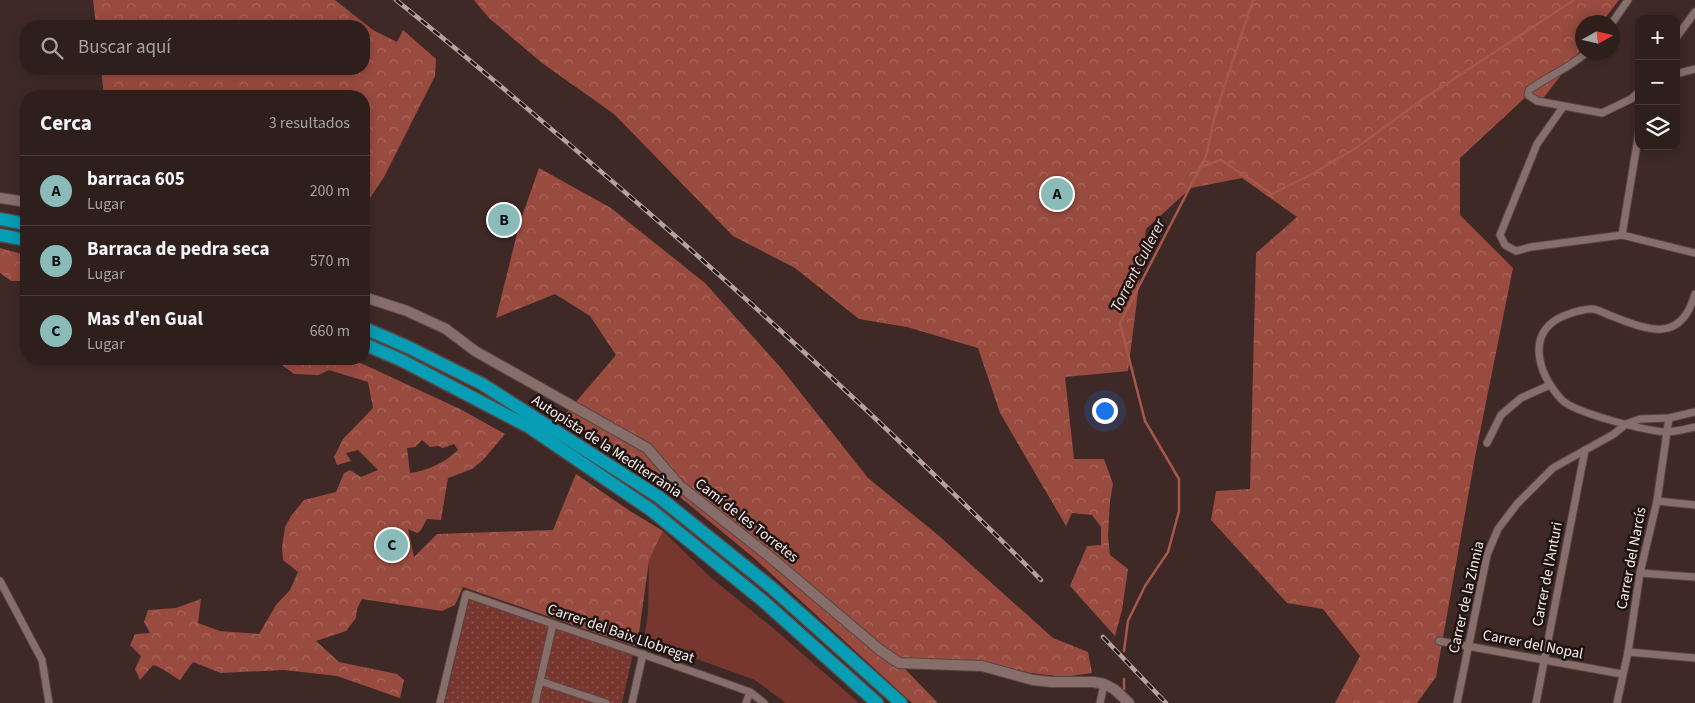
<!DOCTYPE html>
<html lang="es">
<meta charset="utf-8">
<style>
:root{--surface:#2e1f1c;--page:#3a2c29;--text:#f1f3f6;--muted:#a7a2a3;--line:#493d3b;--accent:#8bbbb9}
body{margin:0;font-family:"Source Sans 3",sans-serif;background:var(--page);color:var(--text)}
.controls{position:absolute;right:15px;top:15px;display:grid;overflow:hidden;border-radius:10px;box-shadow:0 2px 12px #0003}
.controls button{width:45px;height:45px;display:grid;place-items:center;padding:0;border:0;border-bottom:1px solid var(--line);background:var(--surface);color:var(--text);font:25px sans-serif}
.compass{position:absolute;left:1575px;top:15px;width:45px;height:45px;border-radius:50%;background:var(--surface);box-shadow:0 2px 12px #0003;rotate:82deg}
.you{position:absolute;left:1104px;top:410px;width:18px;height:18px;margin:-12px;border:4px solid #fff;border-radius:50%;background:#1a73e8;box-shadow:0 0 0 8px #1a73e833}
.badge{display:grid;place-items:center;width:32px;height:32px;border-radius:50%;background:var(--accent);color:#111;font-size:16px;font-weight:700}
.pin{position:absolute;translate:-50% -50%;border:2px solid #fff;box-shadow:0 1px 5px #0006}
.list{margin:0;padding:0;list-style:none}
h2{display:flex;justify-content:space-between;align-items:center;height:65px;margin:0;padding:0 20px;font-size:21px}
h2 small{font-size:16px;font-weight:400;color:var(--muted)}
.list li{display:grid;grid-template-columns:32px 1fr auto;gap:15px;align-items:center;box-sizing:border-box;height:70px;padding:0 20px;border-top:1px solid var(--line)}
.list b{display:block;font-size:19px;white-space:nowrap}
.list p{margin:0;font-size:16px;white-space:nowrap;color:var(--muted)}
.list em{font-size:16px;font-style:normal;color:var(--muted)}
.icon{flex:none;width:28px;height:28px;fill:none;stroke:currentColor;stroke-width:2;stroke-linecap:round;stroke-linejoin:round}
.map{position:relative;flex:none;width:1695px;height:703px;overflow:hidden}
.search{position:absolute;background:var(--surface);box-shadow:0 2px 12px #0003;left:20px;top:20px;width:350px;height:55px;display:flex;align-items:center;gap:12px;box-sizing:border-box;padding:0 18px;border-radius:20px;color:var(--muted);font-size:19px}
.panel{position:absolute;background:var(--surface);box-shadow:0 2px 12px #0003;left:20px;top:90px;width:350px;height:275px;border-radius:20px}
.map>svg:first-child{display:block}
.grass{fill:url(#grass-dots)}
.forest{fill:url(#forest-crowns);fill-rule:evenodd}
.green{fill:#77372f}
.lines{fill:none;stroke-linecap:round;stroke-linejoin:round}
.stream{stroke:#a7574c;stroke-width:2.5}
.street-casing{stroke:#574643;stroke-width:9}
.secondary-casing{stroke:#574643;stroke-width:12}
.highway-casing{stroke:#574643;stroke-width:15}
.street{stroke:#876e6a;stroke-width:7}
.secondary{stroke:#876e6a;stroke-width:10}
.highway{stroke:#069db5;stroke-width:12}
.rail-casing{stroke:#b4a3a0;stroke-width:4.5}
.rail{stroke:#1e1513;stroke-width:2.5;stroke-dasharray:8;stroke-linecap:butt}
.labels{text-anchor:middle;stroke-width:5;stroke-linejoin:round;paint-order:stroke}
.street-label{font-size:15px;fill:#faece9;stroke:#1e1513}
.water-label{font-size:16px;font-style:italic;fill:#f5dcd8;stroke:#1e1513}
</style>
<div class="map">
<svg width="1695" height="703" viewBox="0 0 1695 703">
<defs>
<pattern id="grass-dots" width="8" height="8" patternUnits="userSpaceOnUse" patternTransform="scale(1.25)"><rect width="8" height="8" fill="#77372f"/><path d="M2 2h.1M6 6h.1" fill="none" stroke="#8b544d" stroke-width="1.8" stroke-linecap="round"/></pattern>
<pattern id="forest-crowns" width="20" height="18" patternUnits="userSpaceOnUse" patternTransform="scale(1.25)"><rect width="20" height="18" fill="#9a4b40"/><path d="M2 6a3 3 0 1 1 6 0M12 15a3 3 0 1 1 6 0" fill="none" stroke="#a9655c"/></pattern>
</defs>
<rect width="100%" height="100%" fill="#3e2926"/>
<path class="grass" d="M 469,599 L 633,654 L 622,703 L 445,703 Z"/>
<g class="forest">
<path d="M 93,0 L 335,0 L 373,30 L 397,42 L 403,30 L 436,59 L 435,76 L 384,177 L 364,207 L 364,96 L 104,96 L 101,69 L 364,69 L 364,26 L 96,26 Z"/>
<path d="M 474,0 L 1619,0 L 1602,22 L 1582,22 L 1582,48 L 1541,101 L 1528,95 L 1460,158 L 1460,215 L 1513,268 L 1475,457 L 1436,677 L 1417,703 L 1335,703 L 1360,656 L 1323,609 L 1287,603 L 1211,520 L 1216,491 L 1250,489 L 1256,253 L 1297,217 L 1242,178 L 1191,188 L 1146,229 L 1128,371 L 1065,377 L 1074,459 L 1104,459 L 1113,484 L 1110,501 L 1108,536 L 1110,555 L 1128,569 L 1122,610 L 1115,636 L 1070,586 L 1087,546 L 1101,545 L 1101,527 L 1092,515 L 1072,513 L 1066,526 L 1000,413 L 978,348 L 907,327 L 859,319 L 795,268 L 733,236 L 614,114 L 542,63 L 489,18 Z"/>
<path d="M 539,168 L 611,208 L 705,283 L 781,368 L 868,478 L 938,535 L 1053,638 L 1088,652 L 1092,673 L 1064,677 L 1023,672 L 905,669 L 938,703 L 912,703 L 754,558 L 663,483 L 563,417 L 616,355 L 590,316 L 555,294 L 496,318 L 520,222 Z"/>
<path d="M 0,248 L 26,255 L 26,281 L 11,281 L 0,273 Z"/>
<path d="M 274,359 L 352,359 L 460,409 L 505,434 L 483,460 L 472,469 L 448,478 L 441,520 L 427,519 L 421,530 L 417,533 L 408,529 L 414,557 L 437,534 L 553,530 L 576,474 L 630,511 L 663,531 L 649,561 L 637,647 L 463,587 L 455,605 L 442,611 L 362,599 L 357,609 L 356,618 L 346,631 L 316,641 L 339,662 L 397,674 L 404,680 L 400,698 L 337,676 L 284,670 L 221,673 L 193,662 L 180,680 C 170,675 164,668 153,665 L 140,680 L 135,669 L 141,656 L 130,645 L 135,634 L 150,633 L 144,622 L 148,610 L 176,608 L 201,599 L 198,623 L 220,631 L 259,634 L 276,605 L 290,590 L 298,572 L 283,560 L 282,547 L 285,527 L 291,516 L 304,500 L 336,492 L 344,473 L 350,470 L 361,477 L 378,470 L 358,450 L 346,453 L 351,461 L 337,465 L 334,457 L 343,439 L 373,408 L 368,382 L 329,370 L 318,375 L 294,374 ZM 422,440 L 430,447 L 438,446 L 443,448 L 454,444 L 458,450 C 446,462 427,471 410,473 L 407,448 L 415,447 Z"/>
</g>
<path class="green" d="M 663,531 L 709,576 L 773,628 L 859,703 L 786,703 L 755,680 L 644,640 L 648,614 L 649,561 Z"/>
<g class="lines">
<g class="stream">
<path d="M 1200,167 L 1221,160 L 1272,194 L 1312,174 L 1356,148 L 1423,99 L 1574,0"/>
<path d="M 1124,651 L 1128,621 L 1145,586 L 1168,552 L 1179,511 L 1179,479 L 1145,421 L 1120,323 L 1206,156 L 1215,115 L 1253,0"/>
<path d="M 1124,689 L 1124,679"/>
</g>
<g class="street-casing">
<g id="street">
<path d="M 1612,23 L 1628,0"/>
<path d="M 1676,38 L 1695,12"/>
<path d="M 1587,52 C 1570,68 1548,76 1529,90 L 1528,95 L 1537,101 L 1602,113 L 1631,99 L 1639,92"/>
<path d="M 1676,74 L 1695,69"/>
<path d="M 1563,107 L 1537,144 L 1500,235 L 1505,245 L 1516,251 L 1531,247 L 1622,235 L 1695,253"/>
<path d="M 1622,235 L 1639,132"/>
<path d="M 1695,294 C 1691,308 1683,324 1668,328 C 1652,333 1624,321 1609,315 C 1604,313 1597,309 1592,309 C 1584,309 1574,312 1566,315 C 1524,331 1538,373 1561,399 C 1573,413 1650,432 1669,432 C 1677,431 1687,429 1695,427"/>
<path d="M 1487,443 L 1501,415 L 1521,398 L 1550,385"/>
<path d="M 1657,501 L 1695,505"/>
<path d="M 1640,573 L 1695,577"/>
<path d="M 0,581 L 42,660 L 49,703"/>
<path d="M 1439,641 L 1622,674"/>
<path d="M 1628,652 L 1695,658"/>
<path d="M 540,681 L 606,703"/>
<path d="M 440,703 L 466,594 C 561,627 656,658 750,692 L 764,703"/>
<path d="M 535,703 L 553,624"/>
<path d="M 632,703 L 643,654"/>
<path d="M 746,703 L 750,692"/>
<path d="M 1100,703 L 1104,684"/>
<path d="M 1457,703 L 1487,555 L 1498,529 L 1517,504 L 1553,468 L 1614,434 L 1626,424 L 1640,419 L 1669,418 L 1695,412"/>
<path d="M 1536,703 L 1585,450"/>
<path d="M 1617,703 L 1628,652 L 1640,573 L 1657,501 L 1669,418"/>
</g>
</g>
<g class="secondary-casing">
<g id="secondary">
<path d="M 0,198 L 26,202"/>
<path d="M 364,297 L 407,311 L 446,329 L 475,351 L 647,448 L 680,486 L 769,556 L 880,650 L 899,663 L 982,666 L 1033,680 L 1051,682 L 1094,682 L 1104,684 L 1114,689 L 1129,703"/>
</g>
</g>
<g class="highway-casing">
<g id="highway">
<path d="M 0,219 L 26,224"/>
<path d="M 0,235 L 26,240"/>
<path d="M 364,328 L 408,347 L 482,384 L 659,497 L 771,587 L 901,703"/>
<path d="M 364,344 L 401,360 L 529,427 L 651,510 L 762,600 L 877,703"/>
</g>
</g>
<use href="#street" class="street"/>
<use href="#secondary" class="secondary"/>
<use href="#highway" class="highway"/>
<g class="rail-casing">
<g id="rail">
<path d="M 396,0 C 482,69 566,141 649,213 C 784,331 915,453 1041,580"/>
<path d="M 1103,637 L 1166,703"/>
</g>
</g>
<use href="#rail" class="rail"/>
</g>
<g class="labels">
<g class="street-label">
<text transform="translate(607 446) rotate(33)" y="5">Autopista de la Mediterrània</text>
<text transform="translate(747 520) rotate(38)" y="5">Camí de les Torretes</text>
<text transform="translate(1631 558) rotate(-79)" y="5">Carrer del Narcís</text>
<text transform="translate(1547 574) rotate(-79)" y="5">Carrer de l'Anturi</text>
<text transform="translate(1466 597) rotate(-77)" y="5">Carrer de la Zinnia</text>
<text transform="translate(621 633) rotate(19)" y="5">Carrer del Baix Llobregat</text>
<text transform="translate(1533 644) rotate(11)" y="5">Carrer del Nopal</text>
</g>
<g class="water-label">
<text transform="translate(1137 265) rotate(-63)" y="6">Torrent Cullerer</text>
</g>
</g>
</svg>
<div class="controls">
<button>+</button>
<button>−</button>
<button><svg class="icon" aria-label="layers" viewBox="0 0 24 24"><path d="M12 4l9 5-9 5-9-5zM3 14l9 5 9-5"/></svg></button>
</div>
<svg class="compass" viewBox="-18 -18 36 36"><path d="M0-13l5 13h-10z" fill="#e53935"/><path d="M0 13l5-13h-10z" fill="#a7a2a3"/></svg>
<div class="you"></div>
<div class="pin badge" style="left:1057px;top:194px">A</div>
<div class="pin badge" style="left:504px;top:220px">B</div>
<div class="pin badge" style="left:392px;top:545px">C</div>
<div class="search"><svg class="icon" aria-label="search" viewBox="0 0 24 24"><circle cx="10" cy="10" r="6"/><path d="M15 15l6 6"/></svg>Buscar aquí</div>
<section class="panel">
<h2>Cerca<small>3 resultados</small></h2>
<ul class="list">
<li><span class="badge">A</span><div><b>barraca 605</b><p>Lugar</p></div><em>200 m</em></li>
<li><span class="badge">B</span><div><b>Barraca de pedra seca</b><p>Lugar</p></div><em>570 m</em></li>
<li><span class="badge">C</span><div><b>Mas d'en Gual</b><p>Lugar</p></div><em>660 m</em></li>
</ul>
</section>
</div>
